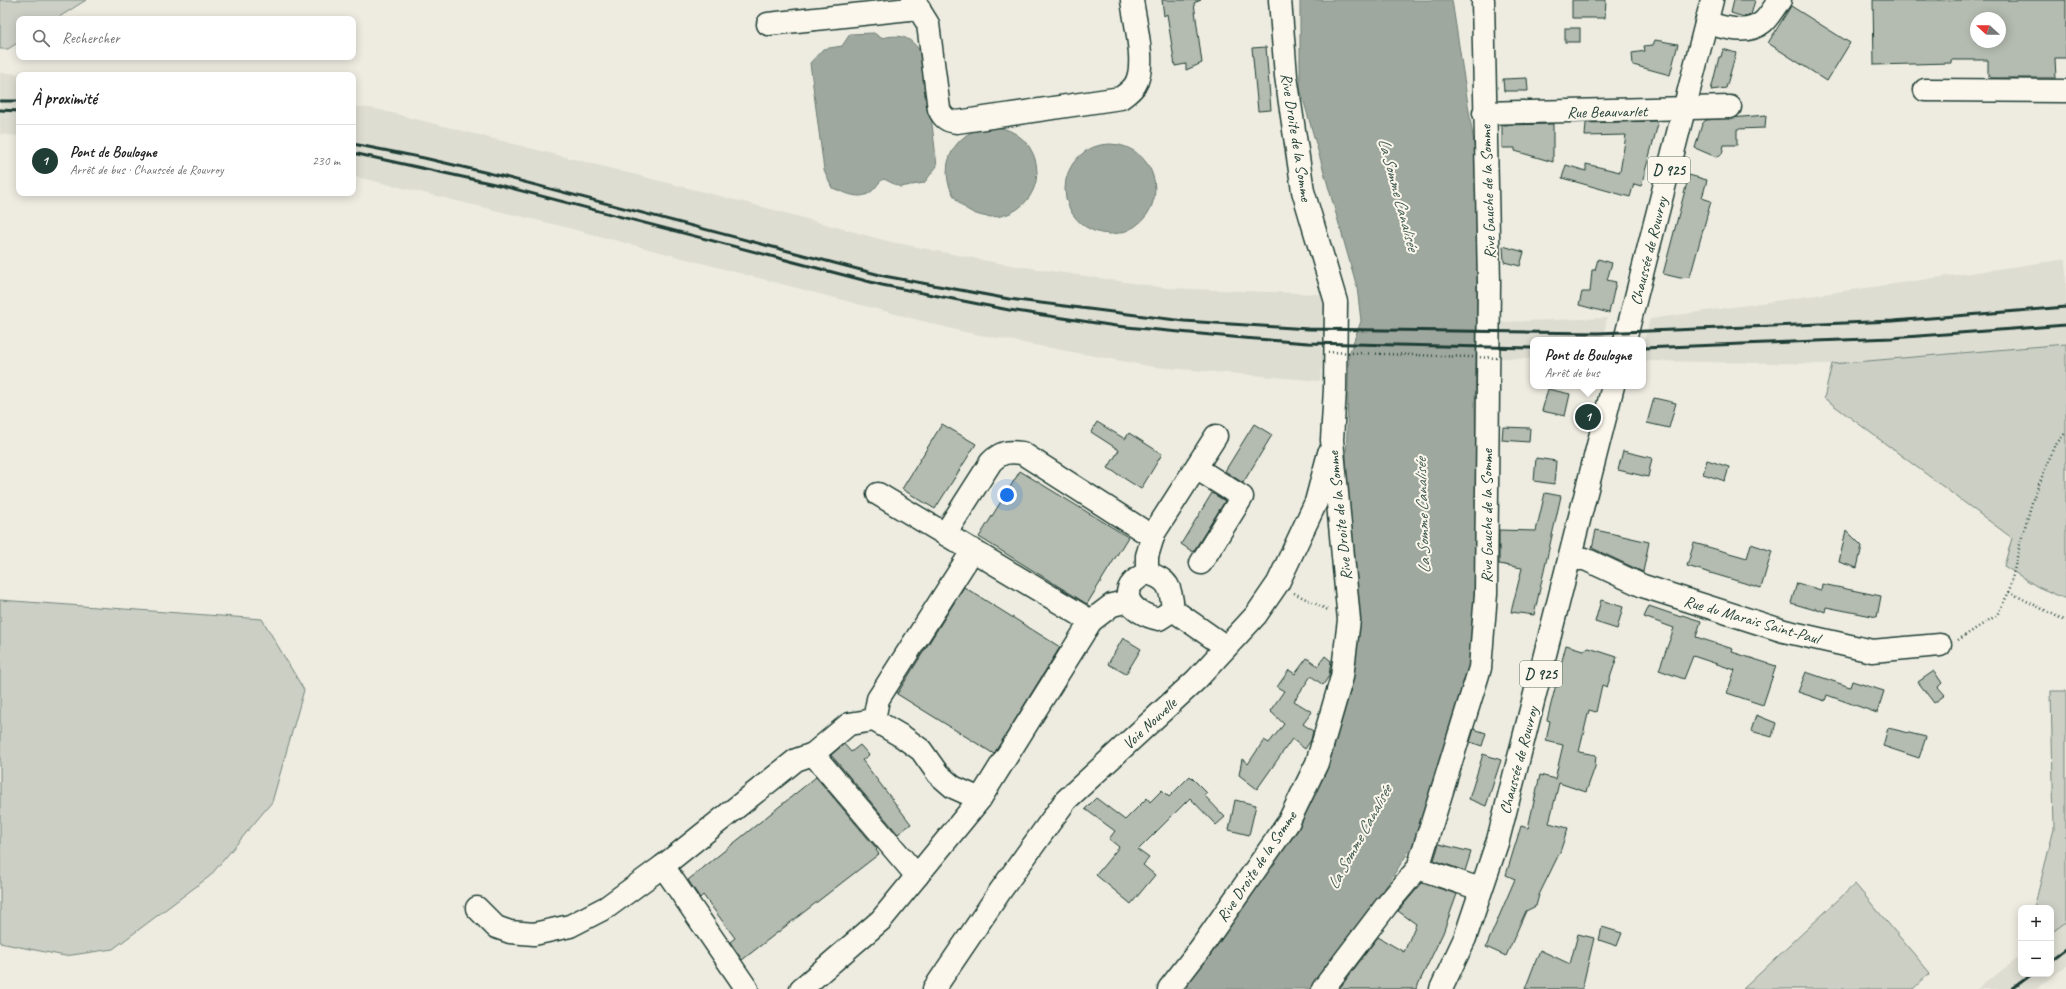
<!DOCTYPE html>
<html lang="fr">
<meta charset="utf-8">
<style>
:root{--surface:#fff;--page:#f2f2f2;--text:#222;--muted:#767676;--line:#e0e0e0;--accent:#1f3d34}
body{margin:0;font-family:Caveat,sans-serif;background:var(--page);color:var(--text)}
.controls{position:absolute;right:12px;bottom:12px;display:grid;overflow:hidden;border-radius:8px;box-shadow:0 2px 10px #0003}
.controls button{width:36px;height:36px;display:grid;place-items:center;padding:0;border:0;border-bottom:1px solid var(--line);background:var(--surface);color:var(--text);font:20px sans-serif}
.compass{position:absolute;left:1970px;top:12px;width:36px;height:36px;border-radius:50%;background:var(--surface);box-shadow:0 2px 10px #0003;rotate:291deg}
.you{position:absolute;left:1007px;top:495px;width:14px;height:14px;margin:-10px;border:3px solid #fff;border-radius:50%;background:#1a73e8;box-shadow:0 0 0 6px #1a73e833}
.badge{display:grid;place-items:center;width:26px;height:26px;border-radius:50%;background:var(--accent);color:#fff;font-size:13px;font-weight:700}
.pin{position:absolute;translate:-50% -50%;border:2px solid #fff;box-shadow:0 1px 4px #0006}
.popup{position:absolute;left:1530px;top:337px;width:116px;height:52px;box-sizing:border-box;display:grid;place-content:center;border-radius:8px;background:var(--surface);filter:drop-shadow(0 1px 3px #0005);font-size:13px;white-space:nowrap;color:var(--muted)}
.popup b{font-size:15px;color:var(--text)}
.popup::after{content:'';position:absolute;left:50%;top:100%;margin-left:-8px;border:8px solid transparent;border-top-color:var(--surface)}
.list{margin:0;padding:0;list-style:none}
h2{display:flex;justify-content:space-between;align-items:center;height:52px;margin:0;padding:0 16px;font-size:17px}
h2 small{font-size:13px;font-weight:400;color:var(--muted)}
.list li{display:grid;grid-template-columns:26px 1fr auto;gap:12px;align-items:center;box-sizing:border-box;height:72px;padding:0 16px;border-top:1px solid var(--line)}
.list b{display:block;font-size:15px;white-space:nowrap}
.list p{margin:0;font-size:13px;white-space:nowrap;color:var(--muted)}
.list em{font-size:13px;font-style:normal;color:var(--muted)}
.icon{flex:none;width:22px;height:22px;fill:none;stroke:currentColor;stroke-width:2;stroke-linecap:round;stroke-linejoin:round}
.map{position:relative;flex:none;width:2066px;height:989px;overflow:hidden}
.search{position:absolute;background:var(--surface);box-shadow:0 2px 10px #0003;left:16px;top:16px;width:340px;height:44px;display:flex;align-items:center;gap:10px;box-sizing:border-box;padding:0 14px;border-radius:8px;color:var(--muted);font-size:15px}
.panel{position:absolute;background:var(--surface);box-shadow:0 2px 10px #0003;left:16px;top:72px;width:340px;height:124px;border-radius:8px}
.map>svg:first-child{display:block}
.built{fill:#ddddd2}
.green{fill:#cbcfc4;stroke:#75867c}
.water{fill:#9fa89f;stroke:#6c7d74}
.building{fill:#b4bbb0;stroke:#1f3d34;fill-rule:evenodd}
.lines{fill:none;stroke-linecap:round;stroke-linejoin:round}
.minor-casing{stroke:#1f3d34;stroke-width:25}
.major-casing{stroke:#1f3d34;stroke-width:25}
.path{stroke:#1f3d34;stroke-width:2.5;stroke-dasharray:1 3;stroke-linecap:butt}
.minor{stroke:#fbf7ec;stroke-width:22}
.major{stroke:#fbf7ec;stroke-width:22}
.rail{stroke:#1f3d34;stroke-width:3}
.path-bridge{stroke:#1f3d34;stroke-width:2.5;stroke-dasharray:1 3;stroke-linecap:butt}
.labels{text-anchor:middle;stroke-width:4;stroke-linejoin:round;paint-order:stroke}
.shield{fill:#fbf7ec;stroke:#61756b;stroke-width:1}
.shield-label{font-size:15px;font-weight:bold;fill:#1f3d34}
.street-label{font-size:16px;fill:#1f3d34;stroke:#fbf7ec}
.water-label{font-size:17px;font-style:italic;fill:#455d54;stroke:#fbf7ec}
</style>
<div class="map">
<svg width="2066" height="989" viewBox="0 0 2066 989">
<rect width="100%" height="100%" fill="#eeece1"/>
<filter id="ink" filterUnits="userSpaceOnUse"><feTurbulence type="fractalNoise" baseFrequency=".025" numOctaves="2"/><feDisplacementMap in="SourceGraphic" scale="8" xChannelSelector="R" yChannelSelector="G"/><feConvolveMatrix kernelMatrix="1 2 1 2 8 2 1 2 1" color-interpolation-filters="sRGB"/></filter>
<g filter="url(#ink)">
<g class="built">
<path d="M 0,73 L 53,75 L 19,75 L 19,136 L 0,134 Z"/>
<path d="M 353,106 L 376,109 L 767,208 L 887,241 L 998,263 L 1166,288 L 1321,294 L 1329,319 L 1320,381 L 1154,367 L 964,332 L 557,225 L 353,176 Z"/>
<path d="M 2066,259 L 2066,344 L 1832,364 L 1643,361 L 1643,345 L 1650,319 Z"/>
<path d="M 1607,318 L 1603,340 L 1533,340 L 1533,359 L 1500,358 L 1502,322 Z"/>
<path d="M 2066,922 L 2066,966 L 2036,989 L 1977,989 L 2021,956 L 2021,974 L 2051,974 L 2051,933 Z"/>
</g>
<g class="green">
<path d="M 0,0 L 86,0 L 56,19 L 19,19 L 19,42 L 8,49 L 0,49 Z"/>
<path d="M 2066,344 L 2066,599 L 2038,587 L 2004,566 L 2012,538 L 1824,398 L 1832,364 Z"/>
<path d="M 0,600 L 262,619 L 304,690 L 272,802 L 210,876 L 113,949 L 65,956 L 0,943 Z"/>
<path d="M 2051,691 L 2066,691 L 2066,922 L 2051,933 L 2051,908 L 2034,908 L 2054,829 Z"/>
<path d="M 1855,884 L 1930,973 L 1913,989 L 1743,989 Z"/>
</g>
<g class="water">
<path d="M 1300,0 L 1452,0 L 1479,176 L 1475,406 L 1477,519 L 1471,681 L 1415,842 L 1353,937 L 1309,989 L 1179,989 L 1298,826 L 1355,613 L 1346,468 L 1349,354 L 1361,321 L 1357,287 L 1300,88 Z"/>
<path d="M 874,33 L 881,38 C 904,33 912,38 924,57 L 937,166 L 924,183 L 900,187 L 884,179 C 878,182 877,187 872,191 C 860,202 845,192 832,188 L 824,170 L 810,63 L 823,49 L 842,46 L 850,34 Z"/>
<circle cx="992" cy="172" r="45"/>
<circle cx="1110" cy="189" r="45"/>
</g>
<g class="building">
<path d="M 1162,0 L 1201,0 L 1194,3 L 1202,63 L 1186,70 L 1186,64 L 1175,66 L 1167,14 L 1164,16 Z"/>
<path d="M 1572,0 L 1606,0 L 1605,18 L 1572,18 Z"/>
<path d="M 1734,0 L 1755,0 L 1751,15 L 1744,17 L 1731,13 Z"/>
<path d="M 1873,0 L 2066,0 L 2066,58 L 2055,58 L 2056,78 L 1991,78 L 1988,76 L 1988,60 L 1951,60 L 1951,63 L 1874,65 ZM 1976,18 L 2000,18 L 2000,42 L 1976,42 Z"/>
<path d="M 1791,6 L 1850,43 L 1827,81 L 1768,43 Z"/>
<rect x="1565" y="28" width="15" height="14"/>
<path d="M 1655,40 L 1678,44 L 1670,75 L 1633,65 L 1632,53 L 1645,51 L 1644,46 L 1653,45 Z"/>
<path d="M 1266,47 L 1271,110 L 1258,111 L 1252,48 Z"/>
<path d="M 1723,49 L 1736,53 L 1726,88 L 1711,90 L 1719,57 L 1721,57 Z"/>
<path d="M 1527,78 L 1528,91 L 1504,91 L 1503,79 Z"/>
<path d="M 1766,115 L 1765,128 L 1737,129 L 1737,145 L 1724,145 L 1722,154 L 1716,157 L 1695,148 L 1702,124 L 1706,120 Z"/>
<path d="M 1655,121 L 1658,124 L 1641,186 L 1634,184 L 1630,197 L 1562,178 L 1566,165 L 1586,171 L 1586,164 L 1620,172 L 1626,135 L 1585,136 L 1586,123 Z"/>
<path d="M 1553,124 L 1553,162 L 1515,151 L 1515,148 L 1502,148 L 1502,125 Z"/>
<path d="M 1689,175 L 1707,180 L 1702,198 L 1711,201 L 1690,277 L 1680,278 L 1663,274 Z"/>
<path d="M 1503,246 L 1524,252 L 1520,266 L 1504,262 Z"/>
<path d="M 1598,259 L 1612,263 L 1607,280 L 1616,282 L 1609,313 L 1579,305 L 1582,292 L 1590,292 L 1592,270 L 1595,270 Z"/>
<path d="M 1548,389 L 1570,394 L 1565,416 L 1542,411 Z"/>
<path d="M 1654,398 L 1676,403 L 1669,428 L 1647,423 Z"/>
<path d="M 1097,422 L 1125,439 L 1129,433 L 1162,454 L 1141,489 L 1108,468 L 1119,450 L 1091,432 Z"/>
<path d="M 942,424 L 976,444 L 935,509 L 902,489 Z"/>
<path d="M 1254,424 L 1272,435 L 1243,483 L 1225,471 Z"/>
<path d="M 1503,427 L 1530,428 L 1529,442 L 1502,440 Z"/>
<path d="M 1623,451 L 1652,458 L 1648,477 L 1618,470 Z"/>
<path d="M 1536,458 L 1556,461 L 1554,484 L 1534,481 Z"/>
<path d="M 1707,460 L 1729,467 L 1725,481 L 1703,474 Z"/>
<path d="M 1020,471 L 1128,537 L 1087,604 L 979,537 Z"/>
<path d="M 1212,493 L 1225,501 L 1193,552 L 1181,544 Z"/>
<path d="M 1545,493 L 1561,496 L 1534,615 L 1511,612 L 1522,568 L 1499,564 L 1499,530 L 1536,531 Z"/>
<path d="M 1596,530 L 1649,542 L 1643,572 L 1592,548 Z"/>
<path d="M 1846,530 L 1862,546 L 1857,568 L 1839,562 Z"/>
<path d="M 1694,543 L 1747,558 L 1751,544 L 1772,551 L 1761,588 L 1687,566 Z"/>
<path d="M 1797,583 L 1821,590 L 1822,584 L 1881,596 L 1877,617 L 1826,607 L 1825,612 L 1815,608 L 1815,610 L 1791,603 Z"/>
<path d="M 964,587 L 1060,647 L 994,754 L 897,694 Z"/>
<path d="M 1601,600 L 1623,607 L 1617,629 L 1595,622 Z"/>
<path d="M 1649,606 L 1681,617 L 1682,615 L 1701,621 L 1696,637 L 1733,649 L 1732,652 L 1776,666 L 1763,705 L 1727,693 L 1735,670 L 1693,656 L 1684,679 L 1659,670 L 1674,628 L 1644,617 Z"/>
<path d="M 1123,638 L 1141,649 L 1126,674 L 1108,664 Z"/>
<path d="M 1566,645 L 1583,650 L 1589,648 L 1617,657 L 1607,687 L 1602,685 L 1596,712 L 1589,710 L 1579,752 L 1596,755 L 1595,767 L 1586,792 L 1559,783 L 1549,823 L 1568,828 L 1560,852 L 1539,895 L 1536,906 L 1526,911 L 1506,956 L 1486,947 L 1515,879 L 1506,875 L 1521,826 L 1528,828 L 1540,775 L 1555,779 L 1563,745 L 1546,741 L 1550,721 L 1547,720 Z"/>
<path d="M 1325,656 L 1331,661 L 1329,676 L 1323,685 L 1311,676 L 1294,701 L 1312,712 L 1303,724 L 1313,731 L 1311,740 L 1305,749 L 1292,739 L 1257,789 L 1239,775 L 1242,759 L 1248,764 L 1264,740 L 1269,743 L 1284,724 L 1270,711 L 1284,691 L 1277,687 L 1289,670 L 1295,674 L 1307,658 L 1318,666 Z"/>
<path d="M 1934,671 L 1942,683 L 1938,687 L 1945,695 L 1934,703 L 1918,682 Z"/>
<path d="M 1806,672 L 1850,687 L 1852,681 L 1884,691 L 1877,713 L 1827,695 L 1825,701 L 1798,692 Z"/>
<path d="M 1756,715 L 1776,723 L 1772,737 L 1751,731 Z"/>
<path d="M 1888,728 L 1926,737 L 1919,758 L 1883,746 Z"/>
<path d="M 1474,729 L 1486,733 L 1482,746 L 1470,742 Z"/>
<path d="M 844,744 L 851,752 L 860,745 L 869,755 L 862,760 L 911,824 L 898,834 L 831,755 Z"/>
<path d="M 1483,754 L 1501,760 L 1486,806 L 1469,799 Z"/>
<path d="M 1190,776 L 1207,793 L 1204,795 L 1225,817 L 1216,825 L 1190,798 L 1138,850 L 1149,858 L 1143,865 L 1155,875 L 1131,904 L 1096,875 L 1119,847 L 1109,839 L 1115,831 L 1085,809 L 1096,798 L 1125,820 L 1147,798 L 1150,802 L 1162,790 L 1169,797 Z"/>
<path d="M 816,777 L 877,849 L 876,850 L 879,854 L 742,960 L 730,942 L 735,938 L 703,895 L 700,898 L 688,880 Z"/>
<path d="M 1235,800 L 1256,805 L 1249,835 L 1229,830 Z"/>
<path d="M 1439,844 L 1471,852 L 1465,871 L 1434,860 Z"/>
<path d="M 1422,883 L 1457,894 L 1443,933 L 1416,989 L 1339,989 L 1378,937 L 1404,952 L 1416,924 L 1398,911 Z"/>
<path d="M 1602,927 L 1622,933 L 1617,946 L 1599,940 Z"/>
<path d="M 1578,934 L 1594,938 L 1582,989 L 1525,989 L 1540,950 L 1570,964 Z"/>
</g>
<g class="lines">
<g class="minor-casing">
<g id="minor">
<path d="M 913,0 L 928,24 L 939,109 C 943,118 947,121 957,122 L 1121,98 C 1126,94 1131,91 1135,85 C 1147,66 1135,23 1132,0"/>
<path d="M 1706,23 C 1725,27 1746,36 1763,22 C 1769,17 1774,7 1780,0"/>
<path d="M 768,24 L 919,8"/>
<path d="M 1925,90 L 2066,91"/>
<path d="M 1484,113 L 1730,107"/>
<path d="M 1196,468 L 1242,497 L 1201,563"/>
<path d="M 878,494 L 945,534"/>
<path d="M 973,550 L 878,699 L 874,720 L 903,737 L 921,750 L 938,774 L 953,787 L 980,799 L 1091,621"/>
<path d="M 1570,559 L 1585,559 L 1643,586 L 1784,631 L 1872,651 L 1940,645"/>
<path d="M 1147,573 L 1147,556 L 1154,533 L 1216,436"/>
<path d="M 1129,601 L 1112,605 L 1091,621 L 945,534 L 991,462 C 1001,452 1008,451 1022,453 L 1153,537"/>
<path d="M 1173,610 L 1159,619 C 1129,613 1113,589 1147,573 C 1169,579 1171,588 1173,610 L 1226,647"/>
<path d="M 874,720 L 849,724 L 813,754 L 917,876"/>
<path d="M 663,866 L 747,989"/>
<path d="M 1418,868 L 1480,889"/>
<path d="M 477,908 L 496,927 L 510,932 L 534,934 L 570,926 L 607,907 L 663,866 L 796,760 L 813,754"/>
<path d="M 801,989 L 881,920 L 980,799"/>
<path d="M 934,989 L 1001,890 L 1066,800 L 1196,680 L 1256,615 L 1278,583 L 1316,502 L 1329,453"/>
<path d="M 1169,989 L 1200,949 L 1288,823 L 1317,763 L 1342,677 L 1349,620 L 1332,440 L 1335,389 L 1336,302 L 1303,191 L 1286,76 L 1280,0"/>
<path d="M 1323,989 L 1386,906 L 1418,868 L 1480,668 L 1486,594 L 1489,282 L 1483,0"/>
</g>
</g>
<g class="major-casing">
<g id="major">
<path d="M 1625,340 L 1712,0"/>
<path d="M 1441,989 L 1465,938 L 1498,840 L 1613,386"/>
</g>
</g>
<g class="path">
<path d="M 2009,592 L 2066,621"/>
<path d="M 1294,593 L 1328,610"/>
<path d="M 1958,640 L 1997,615 L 2009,592 L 2020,544 L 2033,499 L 2054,447 L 2066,432"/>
</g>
<use href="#minor" class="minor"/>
<use href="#major" class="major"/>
<g class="rail">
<path d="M 0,101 L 19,101"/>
<path d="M 0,110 L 19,111"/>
<path d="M 353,144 L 424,158 L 501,176 L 884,276 L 1009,299 L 1184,321 L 1309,329 L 1598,333 L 1893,321 L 2066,307"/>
<path d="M 353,153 L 499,185 L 882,285 L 1009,310 L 1116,326 L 1243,338 L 1308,343 L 1533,348"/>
<path d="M 1643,348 L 1892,338 L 2066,325"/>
<path d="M 2051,960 L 2066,949"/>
<path d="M 2012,989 L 2032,974"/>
</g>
<path class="path-bridge" d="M 1328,352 L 1499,358"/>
</g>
</g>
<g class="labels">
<g class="shield">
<rect x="1648" y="157" width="42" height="26" rx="3"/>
<rect x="1520" y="661" width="42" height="26" rx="3"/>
</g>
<g class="shield-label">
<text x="1669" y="175">D 925</text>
<text x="1541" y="679">D 925</text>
</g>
<g class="street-label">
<text transform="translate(1607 111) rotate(-1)" y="6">Rue Beauvarlet</text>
<text transform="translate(1297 137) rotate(81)" y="6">Rive Droite de la Somme</text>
<text transform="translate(1487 192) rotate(-92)" y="6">Rive Gauche de la Somme</text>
<text transform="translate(1648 251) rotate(-76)" y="6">Chaussée de Rouvroy</text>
<text transform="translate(1339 516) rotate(-96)" y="6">Rive Droite de la Somme</text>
<text transform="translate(1486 516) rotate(-90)" y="6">Rive Gauche de la Somme</text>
<text transform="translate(1752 619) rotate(16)" y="6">Rue du Marais Saint-Paul</text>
<text transform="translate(1149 723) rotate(-43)" y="6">Voie Nouvelle</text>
<text transform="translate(1518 760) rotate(-75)" y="6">Chaussée de Rouvroy</text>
<text transform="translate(1256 866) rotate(-56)" y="6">Rive Droite de la Somme</text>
</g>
<g class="water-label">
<text transform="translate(1399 194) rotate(75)" y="6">La Somme Canalisée</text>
<text transform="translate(1422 516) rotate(-92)" y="6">La Somme Canalisée</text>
<text transform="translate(1359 837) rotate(-61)" y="6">La Somme Canalisée</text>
</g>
</g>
</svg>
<div class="controls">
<button>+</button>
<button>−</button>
</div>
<svg class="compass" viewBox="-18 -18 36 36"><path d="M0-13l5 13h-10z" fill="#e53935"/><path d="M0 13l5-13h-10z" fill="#767676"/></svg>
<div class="you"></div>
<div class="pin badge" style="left:1588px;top:417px">1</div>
<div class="popup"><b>Pont de Boulogne</b>Arrêt de bus</div>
<div class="search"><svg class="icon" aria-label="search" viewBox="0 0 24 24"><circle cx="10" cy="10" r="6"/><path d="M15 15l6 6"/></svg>Rechercher</div>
<section class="panel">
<h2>À proximité<small></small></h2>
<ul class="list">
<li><span class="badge">1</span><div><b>Pont de Boulogne</b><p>Arrêt de bus · Chaussée de Rouvroy</p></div><em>230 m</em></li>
</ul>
</section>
</div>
